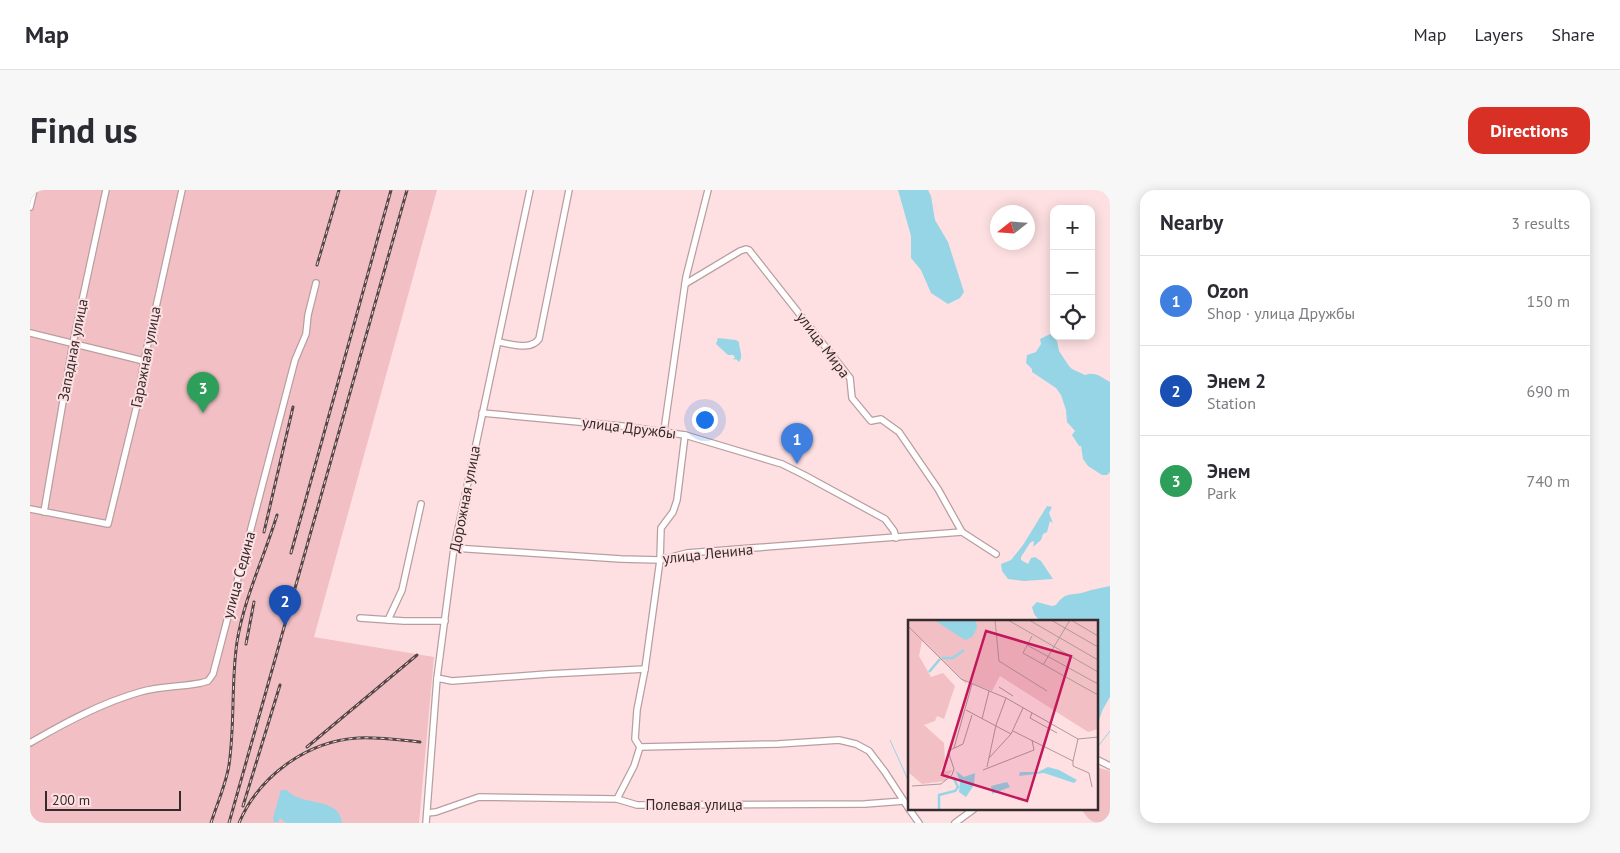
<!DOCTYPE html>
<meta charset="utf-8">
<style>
:root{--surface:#fff;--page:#f7f7f7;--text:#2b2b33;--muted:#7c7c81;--line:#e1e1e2;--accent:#d93025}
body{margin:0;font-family:"PT Sans",sans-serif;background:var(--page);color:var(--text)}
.controls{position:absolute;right:15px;top:15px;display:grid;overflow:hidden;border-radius:10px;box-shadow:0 2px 12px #0003}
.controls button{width:45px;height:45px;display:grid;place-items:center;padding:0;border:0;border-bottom:1px solid var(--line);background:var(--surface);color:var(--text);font:25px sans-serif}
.compass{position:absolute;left:960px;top:15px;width:45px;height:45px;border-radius:50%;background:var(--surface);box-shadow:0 2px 12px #0003;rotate:253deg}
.scale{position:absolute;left:15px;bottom:12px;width:136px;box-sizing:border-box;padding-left:5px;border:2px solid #362b2c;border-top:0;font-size:14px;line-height:18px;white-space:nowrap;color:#362b2c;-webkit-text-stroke:4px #fee0e2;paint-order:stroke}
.you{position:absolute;left:674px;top:229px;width:18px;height:18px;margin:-12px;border:4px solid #fff;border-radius:50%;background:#1a73e8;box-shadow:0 0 0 8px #1a73e833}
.badge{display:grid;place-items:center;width:32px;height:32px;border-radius:50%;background:var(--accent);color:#fff;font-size:16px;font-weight:700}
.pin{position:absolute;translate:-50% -41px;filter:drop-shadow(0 1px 2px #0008)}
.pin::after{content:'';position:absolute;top:26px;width:18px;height:15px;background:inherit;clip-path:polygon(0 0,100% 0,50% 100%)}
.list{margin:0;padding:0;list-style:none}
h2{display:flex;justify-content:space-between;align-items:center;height:65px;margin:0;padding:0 20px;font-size:21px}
h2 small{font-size:16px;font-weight:400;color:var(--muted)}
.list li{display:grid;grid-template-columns:32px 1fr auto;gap:15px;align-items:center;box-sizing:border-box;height:90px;padding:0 20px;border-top:1px solid var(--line)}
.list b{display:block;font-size:19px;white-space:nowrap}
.list p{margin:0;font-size:16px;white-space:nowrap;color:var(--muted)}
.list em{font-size:16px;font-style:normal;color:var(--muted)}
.icon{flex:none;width:28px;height:28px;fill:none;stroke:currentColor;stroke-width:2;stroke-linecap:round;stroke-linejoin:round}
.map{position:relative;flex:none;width:1080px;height:633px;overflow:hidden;border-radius:15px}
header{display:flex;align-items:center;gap:30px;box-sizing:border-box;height:70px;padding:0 25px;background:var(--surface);border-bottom:1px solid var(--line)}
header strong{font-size:24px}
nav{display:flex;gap:28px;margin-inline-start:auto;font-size:18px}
.intro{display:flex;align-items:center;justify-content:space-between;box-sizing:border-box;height:120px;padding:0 30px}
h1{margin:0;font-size:35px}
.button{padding:12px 22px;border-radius:15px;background:var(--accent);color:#fff;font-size:18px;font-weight:700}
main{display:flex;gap:30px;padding:0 30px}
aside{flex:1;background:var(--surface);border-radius:15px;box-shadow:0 2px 12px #0003}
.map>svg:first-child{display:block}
.green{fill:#f2c0c4}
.water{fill:#95d5e6}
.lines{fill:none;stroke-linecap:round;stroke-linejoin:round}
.stream{stroke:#95d5e6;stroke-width:1}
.street-casing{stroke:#b99ea0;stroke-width:8}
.street{stroke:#fff;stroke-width:5.5}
.rail-casing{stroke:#554748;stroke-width:3}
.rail{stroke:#fee0e2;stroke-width:1;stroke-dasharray:4;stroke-linecap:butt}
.labels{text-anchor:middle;stroke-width:4;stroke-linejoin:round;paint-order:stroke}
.street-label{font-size:15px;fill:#362b2c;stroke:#fee0e2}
.inset-river{fill:none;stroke:#95d5e6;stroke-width:2.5}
.inset-road{fill:none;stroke:#ae9899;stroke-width:1}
.view{fill:#c2185b;fill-opacity:0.15;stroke:#c2185b;stroke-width:2.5}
.inset-edge{fill:none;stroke:#362b2c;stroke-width:2.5}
</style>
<header>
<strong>Map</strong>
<nav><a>Map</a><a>Layers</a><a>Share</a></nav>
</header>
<div class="intro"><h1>Find us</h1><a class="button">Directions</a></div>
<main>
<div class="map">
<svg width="1080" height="633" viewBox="0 0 1080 633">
<rect width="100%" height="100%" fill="#fee0e2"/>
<g class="green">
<path d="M 0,0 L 407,0 L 284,447 L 404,467 L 389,633 L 0,633 Z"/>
<path d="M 1066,577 L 1080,581 L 1080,633 C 1062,633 1061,633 1051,619 L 1066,619 Z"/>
</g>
<g class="water">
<path d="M 868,0 L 898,0 L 901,6 L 905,30 L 918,52 L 934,102 L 930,108 L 918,114 L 901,103 L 891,80 L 881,68 L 881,46 Z"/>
<path d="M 1020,144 L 1027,151 L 1029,161 L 1039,176 L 1042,179 L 1055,185 C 1065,181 1071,187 1080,192 L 1080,282 L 1077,285 L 1072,285 L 1058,276 L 1053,269 L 1051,256 L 1049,256 L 1042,245 L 1045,241 L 1037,232 L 1036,220 L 1031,205 L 1026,198 L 1002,182 L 1002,179 L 996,173 L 997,165 L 1006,162 L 1011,154 L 1010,149 Z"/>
<path d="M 688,148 L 706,150 L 709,152 C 709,160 714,166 709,172 L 706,169 L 703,170 L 705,167 L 703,165 L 698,165 L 686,154 Z"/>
<path d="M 1017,316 L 1022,317 L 1019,323 L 1023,333 L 1020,331 L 1017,342 L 1013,344 L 1011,350 L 1003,357 L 1004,352 L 1003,351 L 1000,353 L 991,367 L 991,370 L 998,374 L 1001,368 L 1005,367 L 1011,371 L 1023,389 L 994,391 L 978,389 L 972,381 L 971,374 L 981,370 L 993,355 Z"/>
<path d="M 1080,396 L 1080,507 L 1073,519 L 1066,538 L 1066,432 L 1011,432 L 1004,424 L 1002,417 L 1007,412 L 1022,416 L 1026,415 C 1036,401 1041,406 1055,402 C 1063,399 1072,398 1080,396 Z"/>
<path d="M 251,600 L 257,600 C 270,617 310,606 312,633 L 256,633 L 250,628 L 248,632 L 244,632 L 243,628 Z"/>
</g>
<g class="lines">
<g class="stream">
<path d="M 860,550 L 879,592"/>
<path d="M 1066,556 L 1069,555 L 1080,541"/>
</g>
<g class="street-casing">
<g id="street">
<path d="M 0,17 L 4,0"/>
<path d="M 655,94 L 710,61 L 716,59 L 719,60 L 820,188 L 822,208 L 841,231 L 851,229 L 869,242 L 908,299 L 932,342 L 966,364"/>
<path d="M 0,143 L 114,171"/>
<path d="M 468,152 C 482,154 500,161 509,149 L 539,0"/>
<path d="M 452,223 L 592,236 L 655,245 L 752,274 L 774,285 L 855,329 L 864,341 L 866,348"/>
<path d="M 634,241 L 656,87 L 678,0"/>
<path d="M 0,319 L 78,334 L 107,215 L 114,171 L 152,0"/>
<path d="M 14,322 L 43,153 L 76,0"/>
<path d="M 424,358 L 591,369 L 630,370 L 657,363 L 932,342"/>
<path d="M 330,428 L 374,431 L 415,431"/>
<path d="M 358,430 L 372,400 L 391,314"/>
<path d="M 407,488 L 422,491 L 518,484 L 615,479"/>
<path d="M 0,553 C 34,533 71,513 110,502 C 130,496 151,497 171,493 L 178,491 L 183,484 L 265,170 L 276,144 L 278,125 L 286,93"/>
<path d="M 610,557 L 748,554 L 809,550 L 826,554 L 839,561 L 855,582 L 879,619"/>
<path d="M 1066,569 L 1080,576"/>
<path d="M 587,609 L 604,576 L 610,557 L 605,549 L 607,520 L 615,479 L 630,370 L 631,338 L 643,322 L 647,310 L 655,245"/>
<path d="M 879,619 L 889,633"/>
<path d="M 397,623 L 406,622 L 449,607 L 587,609 L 607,615 L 835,614 L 874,611"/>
<path d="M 396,633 L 407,488 L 424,358 L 500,0"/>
<path d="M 925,633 L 944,619"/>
</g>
</g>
<use href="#street" class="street"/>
<g class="rail-casing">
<g id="rail">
<path d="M 287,75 L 309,0"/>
<path d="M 234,342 L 263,217"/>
<path d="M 261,363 L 361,0"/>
<path d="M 216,454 L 224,412"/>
<path d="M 277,557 L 387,465"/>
<path d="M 213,616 L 250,495"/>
<path d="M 181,633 C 187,614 196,594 199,575 C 205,534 201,493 207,452 C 214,408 234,368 247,325"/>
<path d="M 199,633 L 377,0"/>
<path d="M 209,633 C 229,586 277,551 328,548 C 349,547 370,550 390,552"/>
</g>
</g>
<use href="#rail" class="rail"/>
</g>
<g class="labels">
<g class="street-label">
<text transform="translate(793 155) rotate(53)" y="5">улица Мира</text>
<text transform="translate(43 160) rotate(-79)" y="5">Западная улица</text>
<text transform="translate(116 167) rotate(-79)" y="5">Гаражная улица</text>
<text transform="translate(599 238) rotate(7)" y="5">улица Дружбы</text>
<text transform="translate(435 309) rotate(-79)" y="5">Дорожная улица</text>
<text transform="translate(678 364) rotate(-6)" y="5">улица Ленина</text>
<text transform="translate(209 385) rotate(-75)" y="5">улица Седина</text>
<text x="664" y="620">Полевая улица</text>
</g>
</g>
<g transform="translate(878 430)">
<rect width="190" height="190" fill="#fee0e2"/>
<path d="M 0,0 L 190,0 L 190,109 L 180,112 L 92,56 L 84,71 L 58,61 L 58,64 L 14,21 L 11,36 L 23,57 L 35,53 L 47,66 L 36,99 L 29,96 L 27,101 L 16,105 L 36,123 L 37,141 L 32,152 L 44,150 L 37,161 L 14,164 L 0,152 Z" fill="#f2c0c4"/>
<path d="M 26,0 L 68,0 L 69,8 L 64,17 L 57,20 ZM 140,147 L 151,150 L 169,160 L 166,163 L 136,153 L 111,156 L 112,152 L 130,152 ZM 48,151 L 56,157 L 67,153 L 66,165 L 58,177 L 51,172 L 52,161 ZM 99,162 L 102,167 L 84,174 L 83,166 Z" fill="#95d5e6"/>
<path class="inset-river" d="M 34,38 L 45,38 L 56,30M 21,52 L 32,39M 31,190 L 31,175 L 47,171 L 50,167 L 45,157"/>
<path class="inset-road" d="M 87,0 L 91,41 L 139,71M 100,0 L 190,52M 121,0 L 190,40M 143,0 L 190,27M 163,0 L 190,16M 0,6 L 53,59 L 98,78 L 170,119M 124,16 L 115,33 L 190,75M 119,25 L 190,64M 135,45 L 162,0M 91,67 L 105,76M 58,90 L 103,114M 124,93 L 122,98 L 149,113M 74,99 L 81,71M 105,111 L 165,141 L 165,146 L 181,153 L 184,167M 170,119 L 190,117M 46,128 L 64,64M 81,138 L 103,114 L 115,88M 165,141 L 170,119M 79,147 L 88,105 L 98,78M 75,150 L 126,130 L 124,120M 4,166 L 33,164 L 44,155 L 46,149 L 40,131 L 55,124 L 64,95"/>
<path class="view" d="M 78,11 L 163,36 L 119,181 L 34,155 Z"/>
<rect width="190" height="190" class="inset-edge"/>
</g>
</svg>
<div class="controls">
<button>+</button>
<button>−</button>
<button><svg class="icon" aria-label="locate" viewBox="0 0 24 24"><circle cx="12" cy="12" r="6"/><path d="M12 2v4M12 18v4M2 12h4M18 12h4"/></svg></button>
</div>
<svg class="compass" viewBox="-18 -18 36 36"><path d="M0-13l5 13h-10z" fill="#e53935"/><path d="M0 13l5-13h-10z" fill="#7c7c81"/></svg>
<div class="scale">200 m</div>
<div class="you"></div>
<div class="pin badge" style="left:767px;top:274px;background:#3f7fe0">1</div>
<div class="pin badge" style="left:255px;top:436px;background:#1a4fb4">2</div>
<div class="pin badge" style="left:173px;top:223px;background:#2e9e5b">3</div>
</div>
<aside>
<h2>Nearby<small>3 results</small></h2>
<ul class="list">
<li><span class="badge" style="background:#3f7fe0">1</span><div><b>Ozon</b><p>Shop · улица Дружбы</p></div><em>150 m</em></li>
<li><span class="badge" style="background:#1a4fb4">2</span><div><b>Энем 2</b><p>Station</p></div><em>690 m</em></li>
<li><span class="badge" style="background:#2e9e5b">3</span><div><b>Энем</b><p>Park</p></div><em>740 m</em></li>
</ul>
</aside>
</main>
